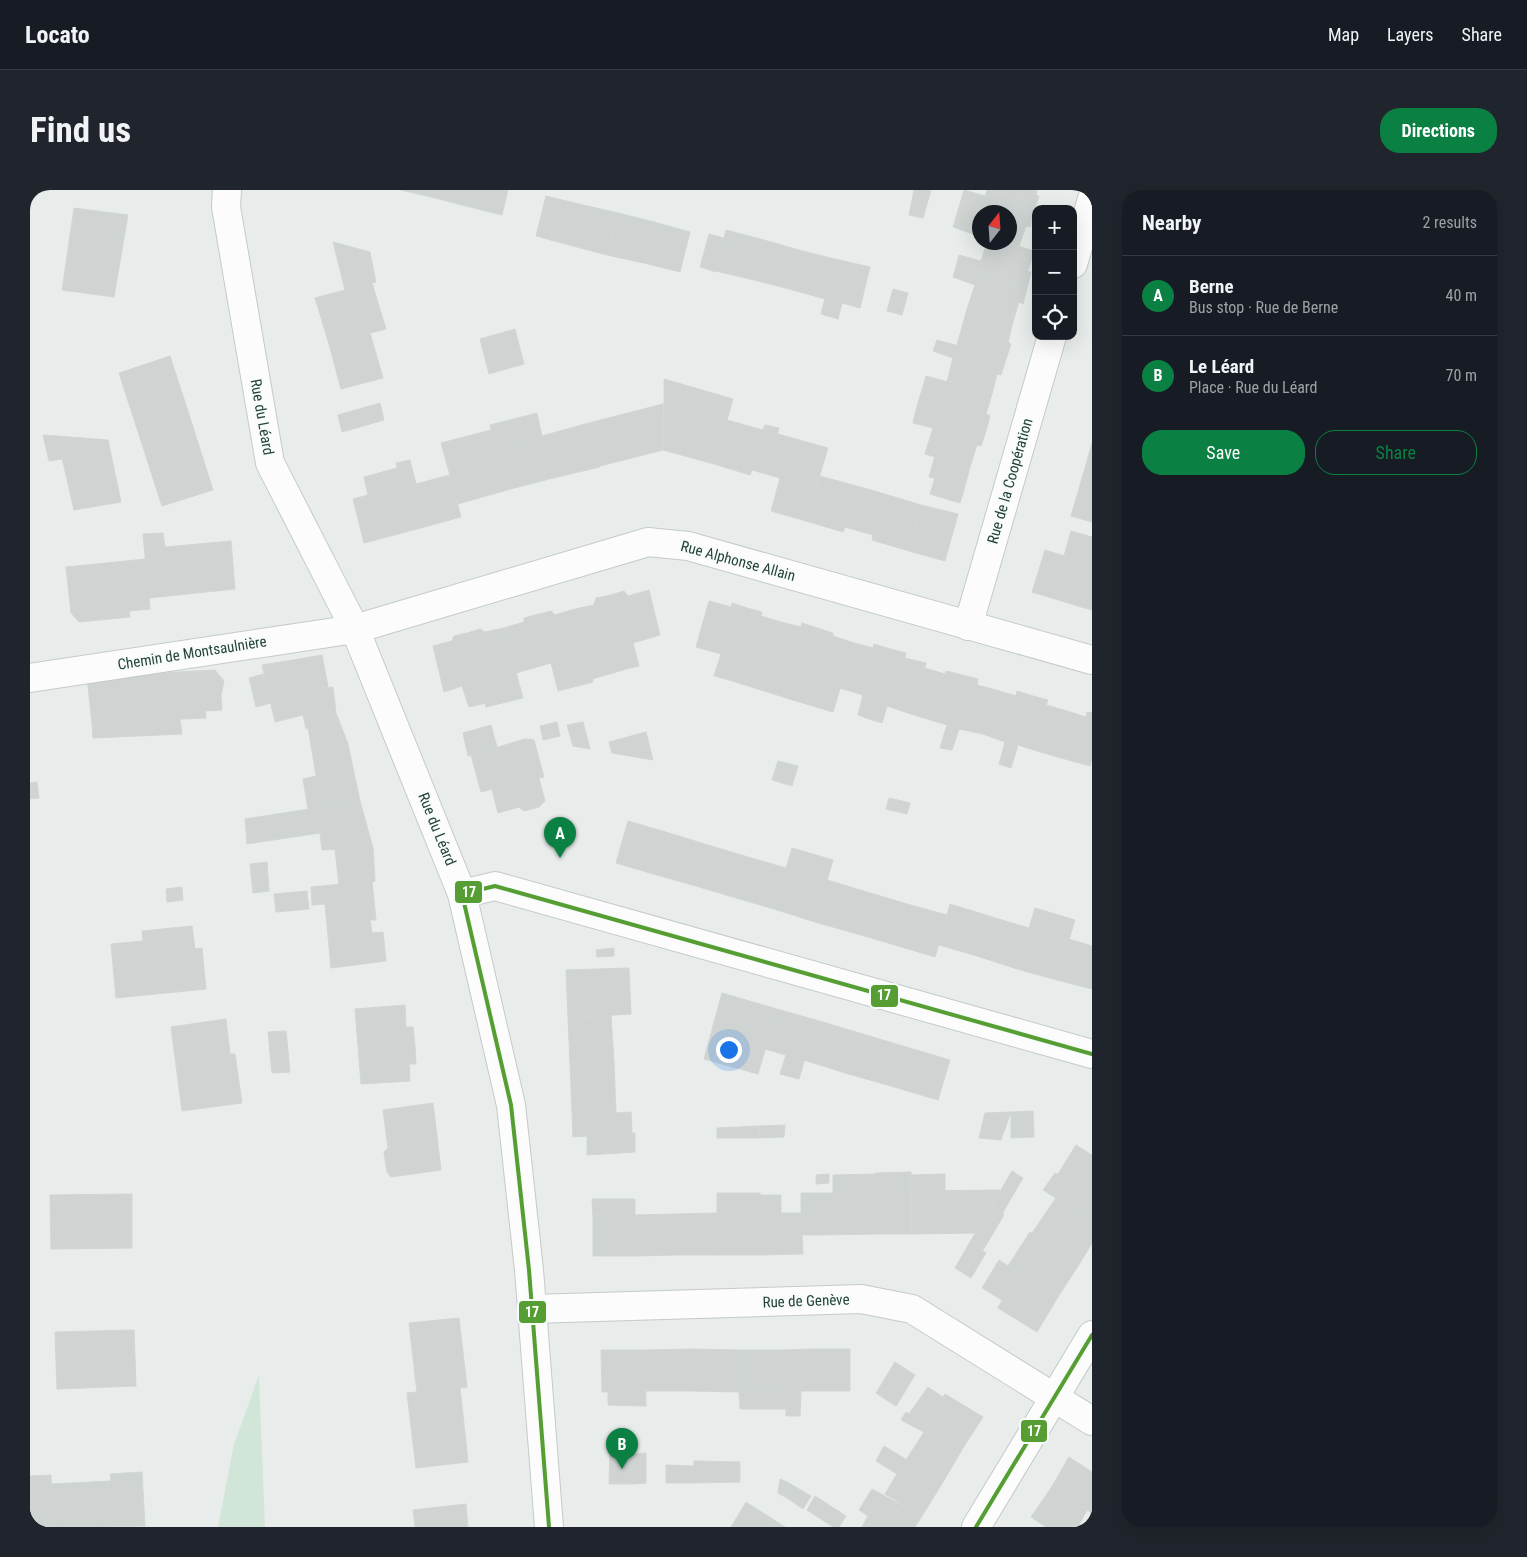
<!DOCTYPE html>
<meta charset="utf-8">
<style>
:root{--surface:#171b24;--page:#20242c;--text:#f1f3f6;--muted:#9ea1a6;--line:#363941;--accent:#0b8043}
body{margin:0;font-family:"Roboto Condensed",sans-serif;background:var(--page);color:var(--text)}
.controls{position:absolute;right:15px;top:15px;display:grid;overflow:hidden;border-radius:10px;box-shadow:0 5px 20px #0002}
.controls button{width:45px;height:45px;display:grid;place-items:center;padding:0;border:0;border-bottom:1px solid var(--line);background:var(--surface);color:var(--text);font:25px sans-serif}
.compass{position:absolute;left:942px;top:15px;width:45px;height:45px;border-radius:50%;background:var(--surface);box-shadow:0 5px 20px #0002;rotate:17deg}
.you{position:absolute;left:698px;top:859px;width:18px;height:18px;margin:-12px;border:4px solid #fff;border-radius:50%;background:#1a73e8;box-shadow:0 0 0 8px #1a73e833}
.badge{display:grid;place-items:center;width:32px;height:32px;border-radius:50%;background:var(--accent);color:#fff;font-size:16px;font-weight:700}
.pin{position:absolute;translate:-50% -41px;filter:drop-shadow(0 1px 2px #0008)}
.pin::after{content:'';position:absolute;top:26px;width:18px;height:15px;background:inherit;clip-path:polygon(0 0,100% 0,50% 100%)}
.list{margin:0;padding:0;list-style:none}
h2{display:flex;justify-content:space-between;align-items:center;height:65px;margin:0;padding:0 20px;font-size:21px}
h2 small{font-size:16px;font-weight:400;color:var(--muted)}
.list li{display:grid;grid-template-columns:32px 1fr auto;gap:15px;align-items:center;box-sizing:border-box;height:80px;padding:0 20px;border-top:1px solid var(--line)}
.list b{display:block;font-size:19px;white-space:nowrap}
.list p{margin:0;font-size:16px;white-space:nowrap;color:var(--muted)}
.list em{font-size:16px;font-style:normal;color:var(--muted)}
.actions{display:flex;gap:10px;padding:15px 20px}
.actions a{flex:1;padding:11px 0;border:1px solid var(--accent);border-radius:20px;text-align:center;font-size:18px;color:var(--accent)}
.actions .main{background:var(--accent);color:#fff}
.icon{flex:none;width:28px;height:28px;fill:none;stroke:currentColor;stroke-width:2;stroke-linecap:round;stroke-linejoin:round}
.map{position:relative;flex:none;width:1062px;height:1337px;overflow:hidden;border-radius:20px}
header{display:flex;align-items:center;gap:30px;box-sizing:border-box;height:70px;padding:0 25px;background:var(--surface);border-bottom:1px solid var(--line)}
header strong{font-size:24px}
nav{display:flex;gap:28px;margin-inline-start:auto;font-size:18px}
.intro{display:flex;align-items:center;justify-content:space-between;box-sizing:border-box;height:120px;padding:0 30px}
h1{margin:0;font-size:35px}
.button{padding:12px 22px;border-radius:20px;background:var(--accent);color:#fff;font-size:18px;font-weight:700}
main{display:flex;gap:30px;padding:0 30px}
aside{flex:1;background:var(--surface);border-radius:20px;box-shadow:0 5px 20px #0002}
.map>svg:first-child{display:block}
.green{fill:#d1e6d8}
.building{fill:#cfd4d2;stroke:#d1d6d4}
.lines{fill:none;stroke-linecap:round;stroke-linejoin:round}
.minor-casing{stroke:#c5cac8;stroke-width:30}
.minor{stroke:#fcfcfc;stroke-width:28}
.bus-1-casing{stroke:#f7fbf9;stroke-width:8}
.bus-1{stroke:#569e33;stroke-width:4}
.labels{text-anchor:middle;stroke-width:4;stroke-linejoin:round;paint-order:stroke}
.street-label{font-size:15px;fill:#24423a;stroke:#f7fbf9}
.line-badge{stroke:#f7fbf9;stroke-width:2}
.badge-label{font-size:14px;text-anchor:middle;font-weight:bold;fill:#fff}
</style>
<header>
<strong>Locato</strong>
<nav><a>Map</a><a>Layers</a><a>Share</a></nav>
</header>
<div class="intro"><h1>Find us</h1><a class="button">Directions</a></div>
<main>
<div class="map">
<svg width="1062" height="1337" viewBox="0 0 1062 1337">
<rect width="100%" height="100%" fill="#e8edeb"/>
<path class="green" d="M 229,1185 L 235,1337 L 188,1337 L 204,1254 Z"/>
<g class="building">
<path d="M 371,0 L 403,0 L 401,7 Z"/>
<path d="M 403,0 L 440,0 L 436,16 L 401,7 Z"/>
<path d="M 440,0 L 478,0 L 472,25 L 436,16 Z"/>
<path d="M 884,0 L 901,0 L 893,28 L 879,25 Z"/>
<path d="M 934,0 L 955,6 L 943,44 L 923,37 Z"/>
<path d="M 957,0 L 1007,0 L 1006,5 L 1009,6 L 1004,21 L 955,6 Z"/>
<path d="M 516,6 L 553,15 L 543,56 L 506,46 Z"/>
<path d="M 955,6 L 1004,21 L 1000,37 L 996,36 L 989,56 L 975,52 L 979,52 L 979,22 L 950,22 Z"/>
<path d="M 553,15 L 588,23 L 577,65 L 543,56 Z"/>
<path d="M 44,18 L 98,25 L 84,107 L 32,100 Z"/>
<path d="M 588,23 L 624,32 L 614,73 L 577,65 Z"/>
<path d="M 949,23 L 949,46 L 943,44 Z"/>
<path d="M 624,32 L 660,42 L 650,82 L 614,73 Z"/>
<path d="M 696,40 L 734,50 L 724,90 L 686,81 Z"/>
<path d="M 679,44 L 694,48 L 686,82 L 670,77 Z"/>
<path d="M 734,50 L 769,60 L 759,99 L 724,90 Z"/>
<path d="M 303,52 L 340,62 L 346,92 L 328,97 L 340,143 L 299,154 L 285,108 L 315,100 Z"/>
<path d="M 957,52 L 975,52 L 1004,61 L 998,81 L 1001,82 L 997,98 L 926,77 L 929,65 L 951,71 Z"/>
<path d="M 769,60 L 805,69 L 795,109 L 759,99 Z"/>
<path d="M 805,69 L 840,77 L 830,118 L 812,113 L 808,129 L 791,124 Z"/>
<path d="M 926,77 L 997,98 L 993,114 L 989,112 L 983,132 L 937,119 L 945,95 L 923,87 Z"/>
<path d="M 342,93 L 356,139 L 340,143 L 328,97 Z"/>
<path d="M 863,99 L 878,103 L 872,125 L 857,121 Z"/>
<path d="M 937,119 L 983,132 L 978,152 L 981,154 L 976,169 L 927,155 Z"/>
<path d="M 485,139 L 494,174 L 459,184 L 450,149 Z"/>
<path d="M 340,143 L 353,188 L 311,199 L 299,154 Z"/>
<path d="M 907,150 L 976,169 L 971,185 L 967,184 L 962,204 L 917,192 L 923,168 L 903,161 Z"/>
<path d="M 140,166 L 162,234 L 111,251 L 89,183 Z"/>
<path d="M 896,186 L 962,204 L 956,224 L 960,226 L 956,241 L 886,220 Z"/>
<path d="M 634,189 L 703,209 L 697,230 L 634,212 Z"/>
<path d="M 634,212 L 697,230 L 684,274 L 633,260 Z"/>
<path d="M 350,213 L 354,230 L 312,242 L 308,225 Z"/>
<path d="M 633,214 L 633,260 L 570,276 L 559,233 Z"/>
<path d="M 886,220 L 956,241 L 951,256 L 947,255 L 940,277 L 895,264 L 903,238 L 883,233 Z"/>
<path d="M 507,223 L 512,246 L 465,258 L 460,235 Z"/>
<path d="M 697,230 L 733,240 L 735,235 L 749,238 L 736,284 L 722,280 L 720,285 L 684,274 Z"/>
<path d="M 559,233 L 570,277 L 523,288 L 512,246 Z"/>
<path d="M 162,234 L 183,300 L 132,316 L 111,251 Z"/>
<path d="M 461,240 L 465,258 L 416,271 L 411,253 Z"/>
<path d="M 748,244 L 798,258 L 776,331 L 741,321 L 750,288 L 736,284 Z"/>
<path d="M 13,245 L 27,246 L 32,269 L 19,271 Z"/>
<path d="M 27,246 L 78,250 L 91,312 L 44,320 Z"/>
<path d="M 512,246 L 523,288 L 477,300 L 465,258 Z"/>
<path d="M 1062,253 L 1062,280 L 1055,278 Z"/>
<path d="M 465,258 L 477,300 L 428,314 L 416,271 Z"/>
<path d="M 905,266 L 940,277 L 935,296 L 899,287 Z"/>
<path d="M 380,270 L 386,294 L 420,285 L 431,327 L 383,340 L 366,273 Z"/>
<path d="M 367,278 L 372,296 L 338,305 L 334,287 Z"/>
<path d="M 1055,278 L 1062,280 L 1062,332 L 1041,326 Z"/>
<path d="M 790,286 L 841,300 L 829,341 L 815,337 L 813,342 L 776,331 Z"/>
<path d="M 905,288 L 935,296 L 930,313 L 900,304 Z"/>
<path d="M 372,296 L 383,340 L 334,353 L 323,309 Z"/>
<path d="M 841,300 L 891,315 L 879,361 L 842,350 L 843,345 L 829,341 Z"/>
<path d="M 891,315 L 928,324 L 915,371 L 879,361 Z"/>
<path d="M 1041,341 L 1062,347 L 1062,378 L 1051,417 L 1002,402 L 1015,360 L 1034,366 Z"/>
<path d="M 133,343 L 135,357 L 201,351 L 205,399 L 119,408 L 113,344 Z"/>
<path d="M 116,369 L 120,419 L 99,421 L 100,427 L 49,432 L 41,423 L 36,377 Z"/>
<path d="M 1062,378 L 1062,420 L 1051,417 Z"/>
<path d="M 619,400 L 630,445 L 603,453 L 609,476 L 600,478 L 581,405 L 594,401 L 598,406 Z"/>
<path d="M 581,405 L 600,478 L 562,489 L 545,419 L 564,415 L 566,408 Z"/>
<path d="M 679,411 L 701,417 L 702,413 L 717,418 L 696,489 L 684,486 L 691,464 L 666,457 Z"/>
<path d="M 717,418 L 732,422 L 731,426 L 751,432 L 731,500 L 696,489 Z"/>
<path d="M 545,419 L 563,492 L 528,501 L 509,424 L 521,421 L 525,425 Z"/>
<path d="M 509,424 L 521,473 L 486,483 L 474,438 L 494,432 L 494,428 Z"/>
<path d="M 751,432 L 771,437 L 772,433 L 787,438 L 766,511 L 731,500 Z"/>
<path d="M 474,438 L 493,508 L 456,517 L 437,443 L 450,439 L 455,442 Z"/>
<path d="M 787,438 L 803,443 L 803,446 L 824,453 L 803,522 L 766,511 Z"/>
<path d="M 437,443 L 456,513 L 439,517 L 432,496 L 414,502 L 403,456 L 422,451 L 424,446 Z"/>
<path d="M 824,453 L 843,458 L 844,454 L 860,459 L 839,529 L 828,525 L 833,505 L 810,498 Z"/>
<path d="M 860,459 L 876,463 L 875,468 L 896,473 L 881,524 L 857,516 L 852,533 L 839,529 Z"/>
<path d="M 292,465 L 298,497 L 265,503 L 257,471 Z"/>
<path d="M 257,471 L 265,503 L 303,497 L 306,523 L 318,554 L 282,561 L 278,538 L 276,539 L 273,525 L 245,532 L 232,475 Z"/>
<path d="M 895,478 L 915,484 L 916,481 L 932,485 L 917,535 L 881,524 Z"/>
<path d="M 185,480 L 194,491 L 191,506 L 174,508 L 176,528 L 62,533 L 57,487 Z"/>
<path d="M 233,484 L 241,513 L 226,517 L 219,488 Z"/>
<path d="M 932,485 L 948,489 L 947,495 L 966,500 L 953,544 L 929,539 L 922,560 L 910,558 Z"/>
<path d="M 966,500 L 986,506 L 987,501 L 1003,506 L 981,578 L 969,574 L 975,552 L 953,544 Z"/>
<path d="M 191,506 L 192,520 L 175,521 L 174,508 Z"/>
<path d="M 1003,506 L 1018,510 L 1016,515 L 1037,521 L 1024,566 L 988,555 Z"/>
<path d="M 1037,521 L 1056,527 L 1057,522 L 1062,523 L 1062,568 L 1060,576 L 1024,566 Z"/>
<path d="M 150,529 L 152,544 L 63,548 L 62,533 Z"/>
<path d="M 527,532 L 530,546 L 513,550 L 510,536 Z"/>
<path d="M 553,532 L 560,559 L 543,556 L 537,535 Z"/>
<path d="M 461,535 L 467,557 L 438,566 L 433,543 Z"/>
<path d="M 616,542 L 623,570 L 582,563 L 579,552 Z"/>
<path d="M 495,549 L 504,550 L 514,587 L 509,588 L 515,611 L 509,617 L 494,621 L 489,617 L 468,623 L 462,599 L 451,602 L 441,565 Z"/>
<path d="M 318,554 L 330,611 L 278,619 L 273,589 L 286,586 L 282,561 Z"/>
<path d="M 748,571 L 768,576 L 762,596 L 742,590 Z"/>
<path d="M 7,592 L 9,608 L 0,609 L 0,593 Z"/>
<path d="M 859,608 L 880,613 L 877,624 L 856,619 Z"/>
<path d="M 330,611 L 343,658 L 345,691 L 309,695 L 305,659 L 292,660 L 290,643 L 217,654 L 215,629 Z"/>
<path d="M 598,631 L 639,643 L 627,685 L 586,673 Z"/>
<path d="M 639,643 L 678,655 L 666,696 L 627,685 Z"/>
<path d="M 678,655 L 718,667 L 706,708 L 666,696 Z"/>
<path d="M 762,658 L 803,670 L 785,732 L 744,719 Z"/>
<path d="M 718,667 L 756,678 L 744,719 L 706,708 Z"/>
<path d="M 237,672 L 239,701 L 223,703 L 220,674 Z"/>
<path d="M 797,690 L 837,702 L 824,743 L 785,732 Z"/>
<path d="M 342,691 L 346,730 L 340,730 L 342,743 L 353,742 L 356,771 L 301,778 L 295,714 L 282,715 L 281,697 Z"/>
<path d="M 152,697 L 153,710 L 137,712 L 136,699 Z"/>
<path d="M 277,701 L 279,719 L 246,722 L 244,704 Z"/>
<path d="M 837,702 L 877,714 L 865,755 L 824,743 Z"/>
<path d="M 877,714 L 917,725 L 905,767 L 865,755 Z"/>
<path d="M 920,714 L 959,726 L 947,766 L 909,755 Z"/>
<path d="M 1005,718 L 1045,730 L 1027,790 L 987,779 Z"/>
<path d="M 959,726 L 999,738 L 987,779 L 947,766 Z"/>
<path d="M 162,736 L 165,759 L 172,758 L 176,799 L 86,808 L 81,754 L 113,751 L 112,741 Z"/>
<path d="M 1039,749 L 1062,756 L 1062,799 L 1027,790 Z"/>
<path d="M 584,758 L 584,766 L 567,767 L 566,760 Z"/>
<path d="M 599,778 L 601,824 L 538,828 L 536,780 Z"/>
<path d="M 692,803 L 747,819 L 728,884 L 674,869 Z"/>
<path d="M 375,815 L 376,837 L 383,837 L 385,856 L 386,874 L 379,874 L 380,891 L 331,894 L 325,819 Z"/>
<path d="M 747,819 L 786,830 L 769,889 L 750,884 L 756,865 L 735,859 Z"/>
<path d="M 581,826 L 584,872 L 540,873 L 538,828 Z"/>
<path d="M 196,829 L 200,864 L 205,864 L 212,913 L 152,921 L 141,837 Z"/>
<path d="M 786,830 L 826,842 L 815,883 L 774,870 Z"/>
<path d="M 256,841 L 260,882 L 242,883 L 238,842 Z"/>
<path d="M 826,842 L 866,854 L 854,894 L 815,883 Z"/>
<path d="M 866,854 L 920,870 L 908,910 L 854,894 Z"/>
<path d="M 584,872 L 586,923 L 601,922 L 602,943 L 543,947 L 540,873 Z"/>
<path d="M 403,913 L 411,980 L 361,987 L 357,982 L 354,962 L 358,958 L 353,920 Z"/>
<path d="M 1003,921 L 1004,947 L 981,948 L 981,922 Z"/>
<path d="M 955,923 L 981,922 L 971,950 L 949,948 Z"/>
<path d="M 755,935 L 754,947 L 729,948 L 729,936 Z"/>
<path d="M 729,936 L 729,948 L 687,948 L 687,938 Z"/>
<path d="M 605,943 L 605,962 L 557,965 L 557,946 Z"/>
<path d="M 1046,955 L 1062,965 L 1062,1031 L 1013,1000 L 1025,983 L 1028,984 Z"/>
<path d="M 982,981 L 993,988 L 972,1024 L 961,1017 Z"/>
<path d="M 881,982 L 881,1001 L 845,1002 L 845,983 Z"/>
<path d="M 799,984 L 799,993 L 786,994 L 786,985 Z"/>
<path d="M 845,984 L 847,1044 L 787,1045 L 786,1003 L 803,1003 L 803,985 Z"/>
<path d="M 915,984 L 915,1001 L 881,1001 L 881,985 Z"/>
<path d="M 970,1000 L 945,1043 L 881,1044 L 881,1001 Z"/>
<path d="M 881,1001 L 881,1044 L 847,1044 L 845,1002 Z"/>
<rect x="687" y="1003" width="43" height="62"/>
<path d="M 771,1003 L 786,1003 L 787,1045 L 772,1045 L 773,1064 L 730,1065 L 729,1005 L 751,1005 L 751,1023 L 771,1023 Z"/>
<path d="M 102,1004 L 102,1058 L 21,1059 L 20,1005 Z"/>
<path d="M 1026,1008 L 1036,1015 L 1014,1050 L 1002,1043 Z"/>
<path d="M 562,1009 L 605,1009 L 605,1025 L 563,1026 Z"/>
<path d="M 1036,1015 L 1062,1031 L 1062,1053 L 1050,1073 L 1014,1050 Z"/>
<path d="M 961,1017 L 974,1025 L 953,1060 L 940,1052 Z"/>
<path d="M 687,1023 L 687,1065 L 646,1065 L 645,1024 Z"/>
<path d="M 645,1024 L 646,1065 L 606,1066 L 605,1025 Z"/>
<path d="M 605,1025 L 606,1066 L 563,1066 L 563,1026 Z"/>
<path d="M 1000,1042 L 1014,1050 L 992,1085 L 978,1076 Z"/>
<path d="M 1014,1050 L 1050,1073 L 1028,1107 L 992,1085 Z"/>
<path d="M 940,1052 L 956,1063 L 941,1088 L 925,1078 Z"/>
<path d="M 969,1070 L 1028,1107 L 1007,1142 L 968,1118 L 972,1110 L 952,1098 Z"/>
<path d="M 429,1128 L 437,1197 L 387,1203 L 379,1133 Z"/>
<path d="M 104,1140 L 106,1196 L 27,1199 L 25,1142 Z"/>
<path d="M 662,1159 L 709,1160 L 709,1202 L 663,1201 Z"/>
<path d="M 662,1159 L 663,1201 L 616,1201 L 615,1160 Z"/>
<path d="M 779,1159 L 820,1159 L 820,1201 L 771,1201 L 770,1226 L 756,1226 L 755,1160 Z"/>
<path d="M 571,1160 L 615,1160 L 616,1216 L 578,1215 L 578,1202 L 572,1202 Z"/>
<path d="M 709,1160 L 755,1160 L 756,1202 L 709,1202 Z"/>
<path d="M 865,1172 L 885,1185 L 866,1216 L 846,1203 Z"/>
<path d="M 430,1197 L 438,1272 L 386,1278 L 377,1203 Z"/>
<path d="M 898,1197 L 913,1207 L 915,1204 L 953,1227 L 933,1258 L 879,1224 Z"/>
<path d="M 709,1202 L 756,1202 L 756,1219 L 710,1219 Z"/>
<path d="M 876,1222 L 933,1258 L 913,1292 L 876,1270 L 894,1242 L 871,1230 Z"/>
<path d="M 854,1256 L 913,1292 L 892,1326 L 855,1304 L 867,1284 L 846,1271 Z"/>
<path d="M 616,1263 L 616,1293 L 604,1294 L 604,1264 Z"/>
<path d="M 580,1264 L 604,1264 L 604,1294 L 579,1294 Z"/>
<path d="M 1039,1267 L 1062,1282 L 1062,1323 L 1021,1298 Z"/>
<path d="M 664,1271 L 710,1272 L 710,1292 L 663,1293 Z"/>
<path d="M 636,1275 L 663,1276 L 663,1293 L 636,1293 Z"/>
<path d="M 112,1282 L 115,1336 L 23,1337 L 21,1294 L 81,1291 L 80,1284 Z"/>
<path d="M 21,1285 L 23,1337 L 0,1337 L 0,1286 Z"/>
<path d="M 750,1289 L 757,1292 L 757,1308 L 748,1303 Z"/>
<path d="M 757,1292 L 781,1306 L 773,1319 L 757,1308 Z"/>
<path d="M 1021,1298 L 1057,1320 L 1048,1337 L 1016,1337 L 1001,1327 Z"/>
<path d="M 842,1299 L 892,1326 L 885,1337 L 832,1337 L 838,1326 L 829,1320 Z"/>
<path d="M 785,1306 L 816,1326 L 809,1337 L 803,1337 L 777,1320 Z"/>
<path d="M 716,1312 L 755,1337 L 701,1337 Z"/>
<path d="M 436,1314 L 438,1337 L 385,1337 L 383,1320 Z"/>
</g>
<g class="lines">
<g class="minor-casing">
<g id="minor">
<path d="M 197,0 L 196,17 L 240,273 L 325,439 L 432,704 L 481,915 L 499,1080 L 519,1337"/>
<path d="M 1043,74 L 1062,9"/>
<path d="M 938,436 L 1022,146"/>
<path d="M 0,488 L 325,439 L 618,352 L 658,356 L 1062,470"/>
<path d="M 432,704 L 465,696 L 1062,864"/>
<path d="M 502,1119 L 831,1109 L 882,1119 L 1062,1231"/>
<path d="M 946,1337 L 1062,1145"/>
</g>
</g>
<use href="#minor" class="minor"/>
<g class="bus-1-casing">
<g id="bus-1">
<path d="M 519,1337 L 499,1080 L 481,915 L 432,704 L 465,696 L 1062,864"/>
<path d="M 946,1337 L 1062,1145"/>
</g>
</g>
<use href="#bus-1" class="bus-1"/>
</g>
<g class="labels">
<g class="street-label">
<text transform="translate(232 227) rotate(80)" y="5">Rue du Léard</text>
<text transform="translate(980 291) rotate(-74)" y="5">Rue de la Coopération</text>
<text transform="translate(708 371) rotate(15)" y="5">Rue Alphonse Allain</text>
<text transform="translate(162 463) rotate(-9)" y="5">Chemin de Montsaulnière</text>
<text transform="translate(407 639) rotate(68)" y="5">Rue du Léard</text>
<text transform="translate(776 1111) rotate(-2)" y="5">Rue de Genève</text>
</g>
</g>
<g class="line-badge">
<rect x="424" y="690" width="29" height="24" rx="5" fill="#569e33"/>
<rect x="840" y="794" width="29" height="24" rx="5" fill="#569e33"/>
<rect x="488" y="1110" width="29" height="24" rx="5" fill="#569e33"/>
<rect x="990" y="1229" width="28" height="24" rx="5" fill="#569e33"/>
</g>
<g class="badge-label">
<text x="439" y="707">17</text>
<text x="854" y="810">17</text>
<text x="502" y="1127">17</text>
<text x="1004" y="1246">17</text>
</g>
</svg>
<div class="controls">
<button>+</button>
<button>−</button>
<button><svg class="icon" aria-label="locate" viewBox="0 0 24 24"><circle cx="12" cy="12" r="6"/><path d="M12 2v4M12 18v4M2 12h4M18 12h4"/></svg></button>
</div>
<svg class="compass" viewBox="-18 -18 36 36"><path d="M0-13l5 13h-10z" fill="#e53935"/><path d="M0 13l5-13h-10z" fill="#9ea1a6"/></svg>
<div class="you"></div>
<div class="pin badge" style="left:530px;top:668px">A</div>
<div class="pin badge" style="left:592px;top:1279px">B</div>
</div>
<aside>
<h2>Nearby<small>2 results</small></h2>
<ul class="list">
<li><span class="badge">A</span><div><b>Berne</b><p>Bus stop · Rue de Berne</p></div><em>40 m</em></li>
<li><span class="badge">B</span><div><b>Le Léard</b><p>Place · Rue du Léard</p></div><em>70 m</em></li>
</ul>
<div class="actions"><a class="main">Save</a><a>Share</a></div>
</aside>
</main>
